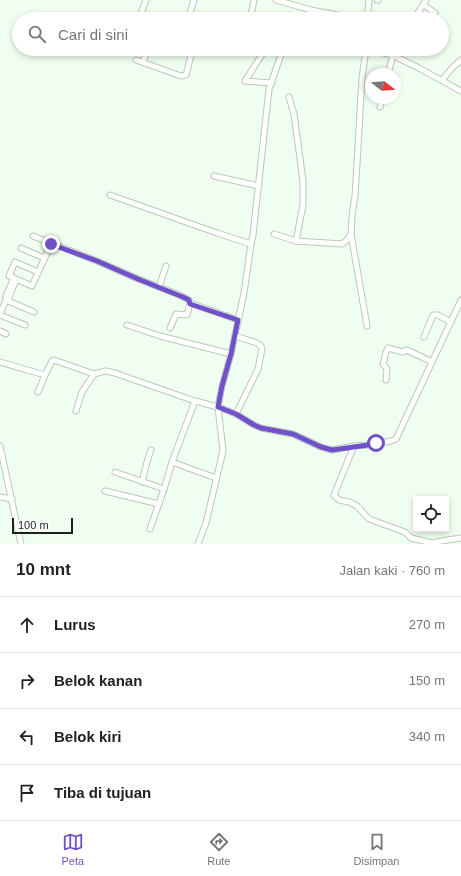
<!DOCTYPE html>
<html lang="id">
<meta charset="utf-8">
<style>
:root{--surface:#fff;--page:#f6f6f6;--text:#222;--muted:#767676;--line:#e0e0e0;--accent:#7151ca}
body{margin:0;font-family:Helvetica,sans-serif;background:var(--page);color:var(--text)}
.controls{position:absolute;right:12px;bottom:12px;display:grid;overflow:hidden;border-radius:0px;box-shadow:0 2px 6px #0003}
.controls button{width:36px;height:36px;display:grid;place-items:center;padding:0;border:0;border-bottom:1px solid var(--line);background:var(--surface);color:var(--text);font:20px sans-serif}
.compass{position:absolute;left:365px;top:68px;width:36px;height:36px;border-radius:50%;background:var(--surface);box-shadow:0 2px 6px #0003;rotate:107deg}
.scale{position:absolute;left:12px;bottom:10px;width:61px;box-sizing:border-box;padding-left:4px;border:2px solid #1b221c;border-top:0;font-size:11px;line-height:14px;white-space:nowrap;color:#1b221c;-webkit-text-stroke:3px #fff;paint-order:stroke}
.stop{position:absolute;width:12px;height:12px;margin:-9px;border:3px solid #7151ca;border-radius:50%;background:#fff}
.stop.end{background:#7151ca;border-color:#fff;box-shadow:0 1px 4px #0008}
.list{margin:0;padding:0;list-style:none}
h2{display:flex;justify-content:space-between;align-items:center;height:52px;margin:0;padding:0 16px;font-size:17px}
h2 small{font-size:13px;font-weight:400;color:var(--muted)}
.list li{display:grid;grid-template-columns:26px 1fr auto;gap:12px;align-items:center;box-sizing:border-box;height:56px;padding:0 16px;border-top:1px solid var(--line)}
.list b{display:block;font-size:15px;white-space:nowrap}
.list em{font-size:13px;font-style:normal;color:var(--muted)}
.icon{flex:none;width:22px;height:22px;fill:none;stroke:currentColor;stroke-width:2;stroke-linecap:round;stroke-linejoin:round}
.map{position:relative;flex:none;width:461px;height:544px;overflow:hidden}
.search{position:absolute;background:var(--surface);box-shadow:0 2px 6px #0003;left:12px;right:12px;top:12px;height:44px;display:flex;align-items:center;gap:10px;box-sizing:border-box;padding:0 14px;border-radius:22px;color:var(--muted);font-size:15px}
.sheet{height:276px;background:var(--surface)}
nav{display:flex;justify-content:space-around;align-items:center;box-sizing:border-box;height:56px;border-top:1px solid var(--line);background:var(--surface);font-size:11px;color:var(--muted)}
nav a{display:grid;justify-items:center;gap:2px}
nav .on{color:var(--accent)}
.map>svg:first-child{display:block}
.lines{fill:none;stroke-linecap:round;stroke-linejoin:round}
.minor-casing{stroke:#b8caba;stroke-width:7}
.minor{stroke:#fff;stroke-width:5}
.route{stroke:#7151ca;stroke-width:5}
</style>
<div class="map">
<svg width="461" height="544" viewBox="0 0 461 544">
<rect width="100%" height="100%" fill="#effef1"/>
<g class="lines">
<g class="minor-casing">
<g id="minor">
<path d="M 276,0 L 311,10 L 359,19"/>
<path d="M 377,0 L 378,0"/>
<path d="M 424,5 L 435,13"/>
<path d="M 140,16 L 149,19"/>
<path d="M 139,19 L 146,0"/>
<path d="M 188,19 L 194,0"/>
<path d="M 254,19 L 251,15 L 254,0"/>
<path d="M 367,19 L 369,0"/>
<path d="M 414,19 L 426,0"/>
<path d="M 260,49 L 263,51 L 263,53 L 245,81 L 272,83"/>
<path d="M 366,49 L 362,78 L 357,163 L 355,196 L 352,216 L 351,234 L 367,326"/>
<path d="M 398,49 L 396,56 L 398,58 L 419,68 L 461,91"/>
<path d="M 366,52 L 380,52 L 396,56"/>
<path d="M 136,60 L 181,76 L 186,75 L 191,55 L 190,49"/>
<path d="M 143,62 L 148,49"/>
<path d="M 388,74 L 393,55"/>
<path d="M 442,80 L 453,67 L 461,60"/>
<path d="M 289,97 L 294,114 L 303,181 L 303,205 L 296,241"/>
<path d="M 380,107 L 383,98"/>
<path d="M 214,176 L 259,186"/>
<path d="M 110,195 L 217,233 L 251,244"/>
<path d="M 274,234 L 296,241 L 342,244 L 347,240 L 351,234"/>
<path d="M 33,236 L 97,261 L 138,279 L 177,294 L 189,300 L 190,303"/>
<path d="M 21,248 L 44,258"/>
<path d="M 38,272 L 15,262 L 9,276 L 32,286 C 38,272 45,258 51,244"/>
<path d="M 14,278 L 6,296 L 6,300 L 9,297 L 16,280"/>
<path d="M 159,287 L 166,266"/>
<path d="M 0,314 L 6,300 L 34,312"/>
<path d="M 0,315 L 25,325"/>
<path d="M 127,325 L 160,336 L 231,354"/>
<path d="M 170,328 L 176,314 L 187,315 L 190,303 L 238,320"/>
<path d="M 0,331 L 6,334"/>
<path d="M 235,336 L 257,343 L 261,346 L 262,349 L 258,369 L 236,414"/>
<path d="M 424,337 L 433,315 L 438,315 L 451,322"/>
<path d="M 0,362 L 45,375 L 52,361 L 54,360 L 94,374 L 105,371 L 115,373 L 126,377 L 195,401 L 218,407 L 236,414 L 254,425 L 261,428 L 293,434 L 321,447 L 327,449 L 332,450 L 354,446"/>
<path d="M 386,380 L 387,369 L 383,364 L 386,352 L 388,348 L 403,352 L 407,350 L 432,362"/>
<path d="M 38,392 L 45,375"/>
<path d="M 76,411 L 82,392 L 94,374"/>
<path d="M 0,446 L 21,544"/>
<path d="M 172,462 L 216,478"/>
<path d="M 115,472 L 164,489"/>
<path d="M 142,482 L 147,462 L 151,450"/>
<path d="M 105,491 L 159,504"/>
<path d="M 0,497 L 12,499"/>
<path d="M 150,529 L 164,489 L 172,462 L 195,401"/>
<path d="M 433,543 L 441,541 L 461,538"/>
<path d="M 198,544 L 206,523 L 223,451 L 218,407 L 222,386 L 231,354 L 244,293 L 251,244 L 253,235 L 269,89 L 283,49"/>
<path d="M 436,544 L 411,538 L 405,532 L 369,519 L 357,506 L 349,502 L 339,500 L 334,495 L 354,446 L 368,445 L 391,441 L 396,439 L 461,300"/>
</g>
</g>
<use href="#minor" class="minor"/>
</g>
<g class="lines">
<path class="route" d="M 51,244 L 97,261 L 138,279 L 183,297 L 189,300 L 190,304 L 238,320 L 231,354 L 222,386 L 218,407 L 236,414 L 254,425 L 261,428 L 293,434 L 321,447 L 332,450 L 368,445 L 376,443"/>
</g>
</svg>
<div class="controls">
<button><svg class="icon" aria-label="locate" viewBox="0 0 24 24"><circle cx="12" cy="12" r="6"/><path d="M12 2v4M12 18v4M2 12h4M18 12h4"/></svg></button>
</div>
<svg class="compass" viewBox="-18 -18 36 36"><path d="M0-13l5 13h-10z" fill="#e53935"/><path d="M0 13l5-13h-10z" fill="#767676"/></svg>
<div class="scale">100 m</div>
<div class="stop" style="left:376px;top:443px"></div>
<div class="stop end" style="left:51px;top:244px"></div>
<div class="search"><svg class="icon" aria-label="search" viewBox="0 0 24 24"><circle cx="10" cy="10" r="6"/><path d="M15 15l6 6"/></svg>Cari di sini</div>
</div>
<section class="sheet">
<h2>10 mnt<small>Jalan kaki · 760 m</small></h2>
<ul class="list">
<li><svg class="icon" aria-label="ahead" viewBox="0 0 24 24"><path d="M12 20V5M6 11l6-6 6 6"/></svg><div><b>Lurus</b></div><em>270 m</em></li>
<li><svg class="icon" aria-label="right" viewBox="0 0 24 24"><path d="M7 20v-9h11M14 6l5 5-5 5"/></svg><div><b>Belok kanan</b></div><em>150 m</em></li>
<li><svg class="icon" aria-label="left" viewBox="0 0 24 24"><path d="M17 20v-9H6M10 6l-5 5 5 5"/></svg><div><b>Belok kiri</b></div><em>340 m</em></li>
<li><svg class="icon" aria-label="arrive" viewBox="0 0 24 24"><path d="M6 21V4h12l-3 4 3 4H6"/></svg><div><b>Tiba di tujuan</b></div></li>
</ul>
</section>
<nav>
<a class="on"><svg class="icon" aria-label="map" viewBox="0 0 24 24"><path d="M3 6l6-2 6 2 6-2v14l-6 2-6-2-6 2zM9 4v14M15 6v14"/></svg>Peta</a>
<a><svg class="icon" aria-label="directions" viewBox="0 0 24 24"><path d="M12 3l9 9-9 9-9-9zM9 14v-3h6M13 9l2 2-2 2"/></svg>Rute</a>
<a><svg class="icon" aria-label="saved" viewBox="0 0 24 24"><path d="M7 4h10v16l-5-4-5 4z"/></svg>Disimpan</a>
</nav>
